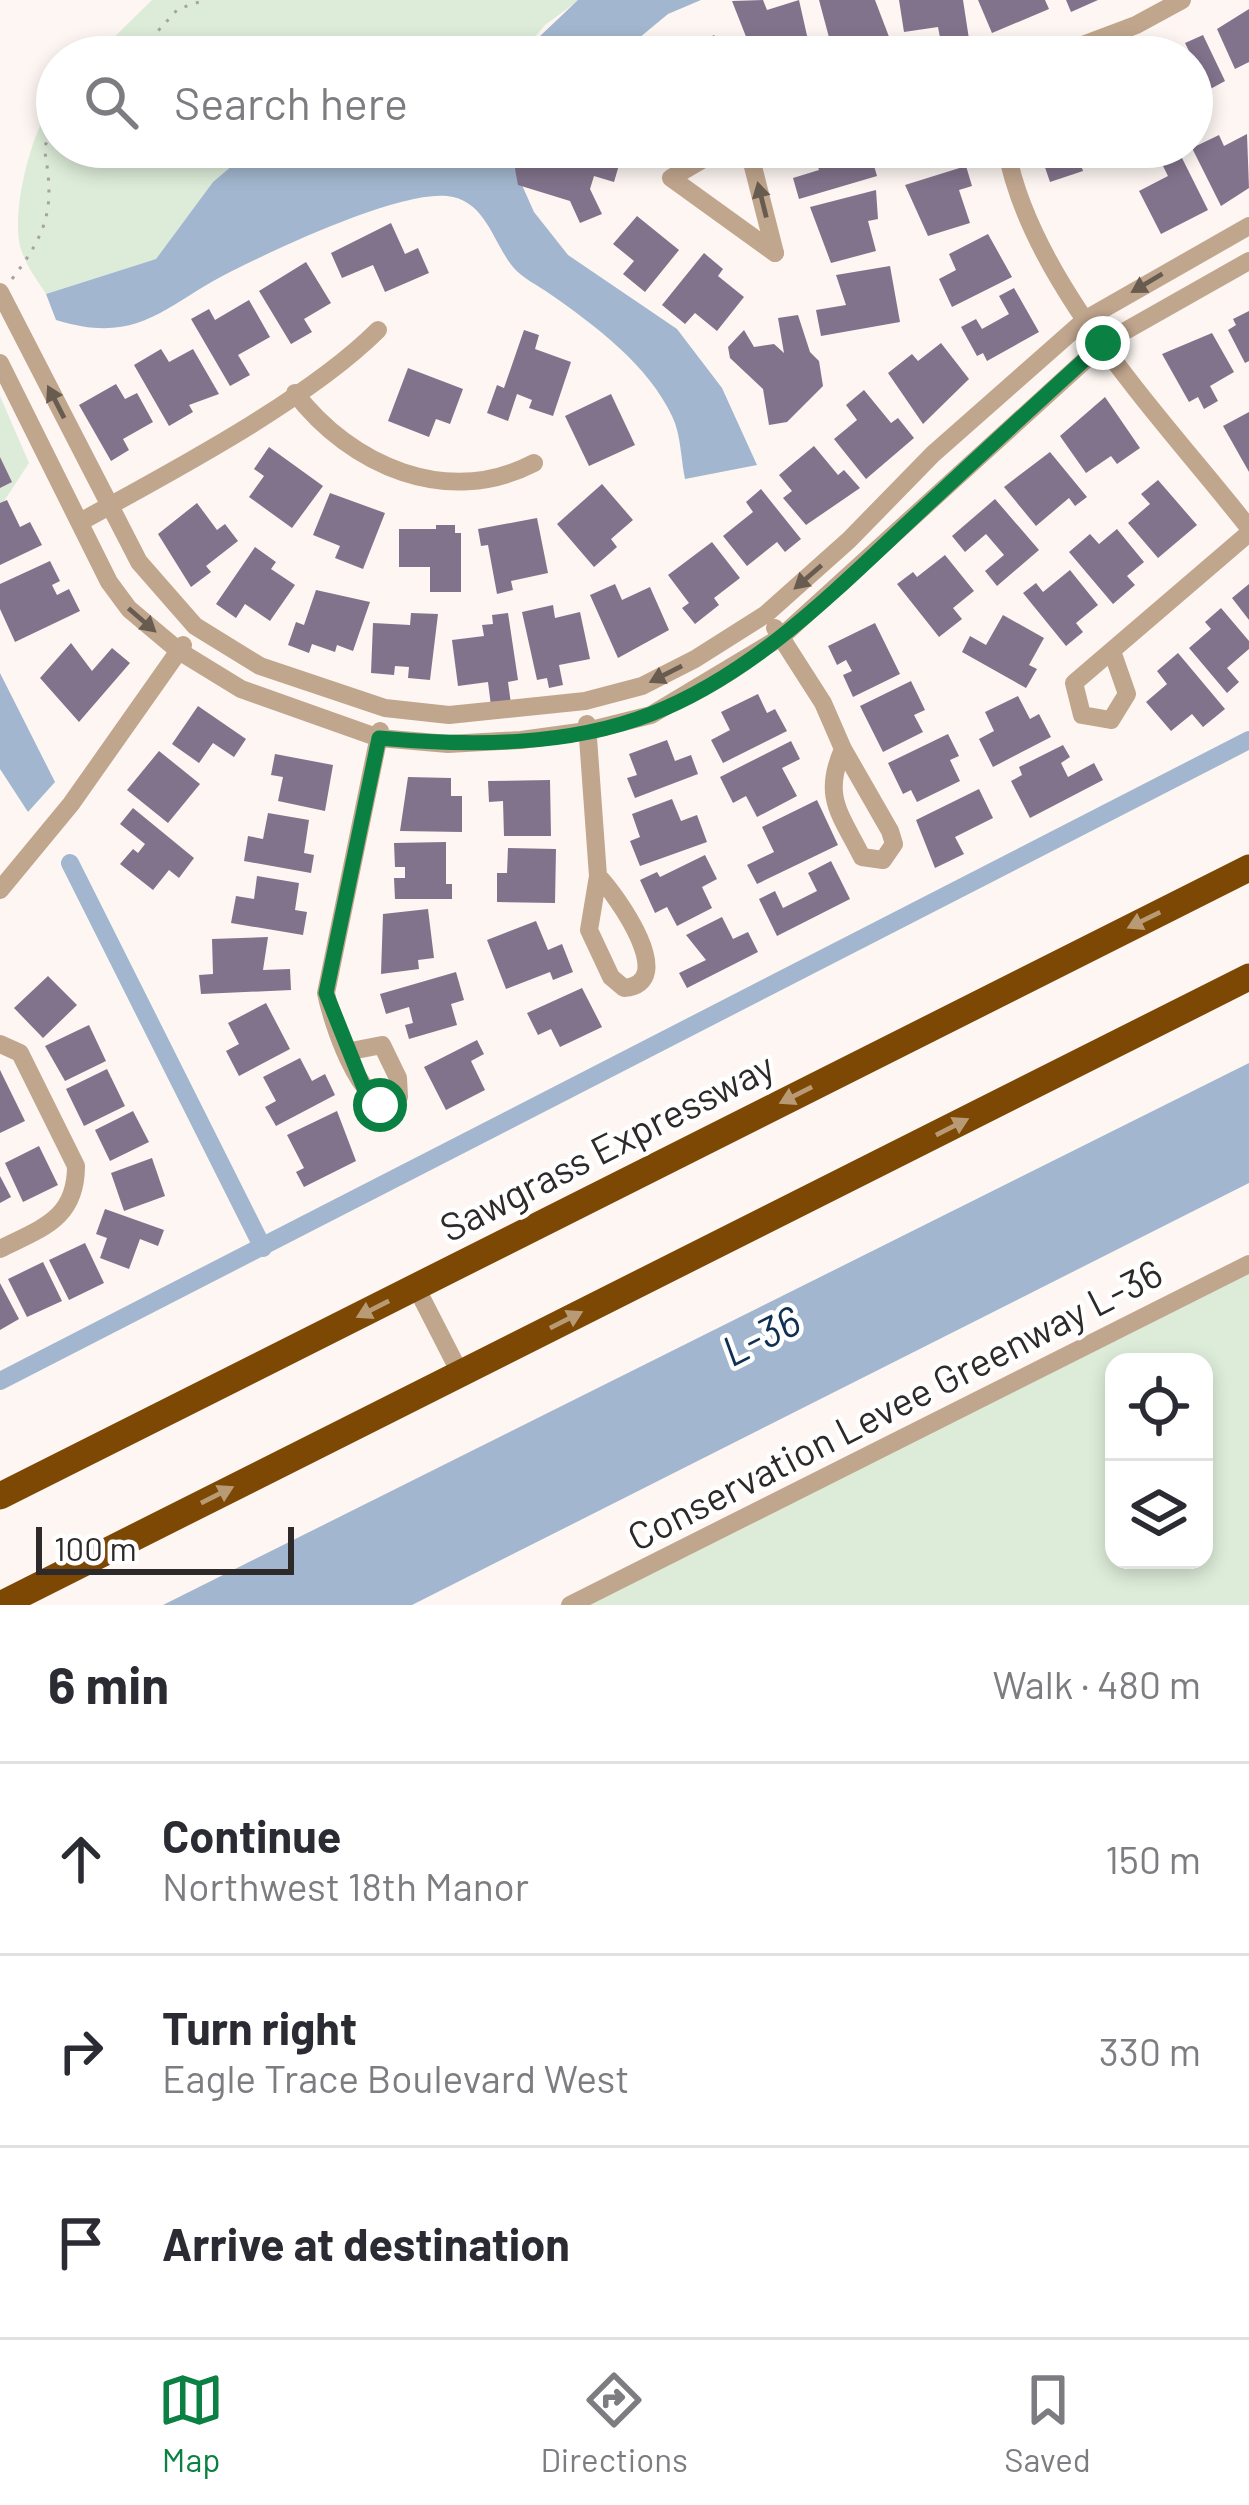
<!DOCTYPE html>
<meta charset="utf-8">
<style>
:root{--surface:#fff;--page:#f7f7f7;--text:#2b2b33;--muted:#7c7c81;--line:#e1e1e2;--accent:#0b8043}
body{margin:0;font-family:Barlow,sans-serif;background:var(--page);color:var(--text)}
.controls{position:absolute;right:36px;bottom:36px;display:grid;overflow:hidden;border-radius:24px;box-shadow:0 6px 18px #0003}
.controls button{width:108px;height:108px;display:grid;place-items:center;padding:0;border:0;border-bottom:3px solid var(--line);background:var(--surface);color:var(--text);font:60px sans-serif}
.scale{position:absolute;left:36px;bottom:30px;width:258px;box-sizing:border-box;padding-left:12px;border:6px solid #2d2a29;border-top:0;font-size:33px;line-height:42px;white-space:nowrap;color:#2d2a29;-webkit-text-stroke:9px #fff;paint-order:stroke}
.stop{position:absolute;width:36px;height:36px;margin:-27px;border:9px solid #0b8043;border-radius:50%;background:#fff}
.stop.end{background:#0b8043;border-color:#fff;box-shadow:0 3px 12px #0008}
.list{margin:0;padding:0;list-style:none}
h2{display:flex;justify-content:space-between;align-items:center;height:156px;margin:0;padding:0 48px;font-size:51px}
h2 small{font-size:39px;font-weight:400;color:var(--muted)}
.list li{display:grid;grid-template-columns:78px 1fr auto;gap:36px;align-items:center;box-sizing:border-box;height:192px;padding:0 48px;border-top:3px solid var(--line)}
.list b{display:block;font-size:45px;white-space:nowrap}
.list p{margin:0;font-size:39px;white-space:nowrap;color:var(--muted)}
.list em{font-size:39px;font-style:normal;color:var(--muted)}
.icon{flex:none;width:66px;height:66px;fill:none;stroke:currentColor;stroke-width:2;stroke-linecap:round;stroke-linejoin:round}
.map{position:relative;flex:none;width:1249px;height:1605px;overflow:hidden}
.search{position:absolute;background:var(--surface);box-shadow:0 6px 18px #0003;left:36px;right:36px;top:36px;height:132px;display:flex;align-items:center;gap:30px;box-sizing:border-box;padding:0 42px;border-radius:66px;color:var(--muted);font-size:45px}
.sheet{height:732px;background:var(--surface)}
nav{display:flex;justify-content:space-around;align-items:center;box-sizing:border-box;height:168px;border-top:3px solid var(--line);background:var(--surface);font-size:33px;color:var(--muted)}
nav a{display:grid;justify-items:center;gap:6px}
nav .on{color:var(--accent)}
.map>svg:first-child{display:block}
.green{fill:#ddecd9;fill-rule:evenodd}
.water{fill:#a2b7cf}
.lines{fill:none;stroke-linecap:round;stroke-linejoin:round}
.canal{stroke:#a2b7cf;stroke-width:18}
.building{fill:#82738c}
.path{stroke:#a7a19f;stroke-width:3;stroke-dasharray:3 9;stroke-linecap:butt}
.minor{stroke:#c1a68e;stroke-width:18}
.highway{stroke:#7d4804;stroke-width:27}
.oneway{fill:#685c51}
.oneway2{fill:#b89a75}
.route{stroke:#0b8043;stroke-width:15}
.labels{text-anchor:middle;stroke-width:9;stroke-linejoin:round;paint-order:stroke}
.street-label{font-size:39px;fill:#2d2a29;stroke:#fff}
.water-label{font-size:42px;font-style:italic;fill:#0f3052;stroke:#fff}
</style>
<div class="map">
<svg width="1249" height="1605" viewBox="0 0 1249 1605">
<rect width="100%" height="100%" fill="#fdf6f2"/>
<g class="green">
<path d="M 152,0 L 579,0 L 545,25 L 518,57 L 94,57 Z"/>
<path d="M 57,97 L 57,147 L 254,147 L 213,182 L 156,259 L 46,294 C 38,281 27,267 22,252 C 8,217 33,123 57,97 Z"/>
<path d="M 0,396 L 29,463 L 0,507 Z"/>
<path d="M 1249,1264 L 1249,1605 L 570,1605 ZM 1114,1362 L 1204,1362 L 1204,1560 L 1114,1560 Z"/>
</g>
<g class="water">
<path d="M 578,0 L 701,0 L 668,14 L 616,57 L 518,57 Z"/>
<path d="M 254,147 L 505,147 L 534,212 L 568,255 L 677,329 L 722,388 L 757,465 L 685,479 C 681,460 681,434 672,416 C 648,365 596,326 550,294 C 539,286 522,278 513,267 C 493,243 486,200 447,196 C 398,191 278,248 232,271 C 164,305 140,346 56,320 L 46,294 L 156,259 L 213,182 Z"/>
<path d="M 0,673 L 55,782 L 28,812 L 0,769 Z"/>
<path d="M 1249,1063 L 1249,1183 L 412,1605 L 163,1605 Z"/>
</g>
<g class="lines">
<g class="canal">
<path d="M 70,863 L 263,1248"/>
<path d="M 0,1381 L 1249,740"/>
</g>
</g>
<g class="building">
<path d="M 763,0 L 767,10 L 799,0 L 808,40 L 778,52 L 780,57 L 754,57 L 732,1 Z"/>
<path d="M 819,0 L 875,0 L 891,42 L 834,56 Z"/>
<path d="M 899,0 L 963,0 L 969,39 L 941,43 L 938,27 L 904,32 Z"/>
<path d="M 978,0 L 1045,0 L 1049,9 L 992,33 Z"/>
<path d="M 1066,0 L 1098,0 L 1071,12 Z"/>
<path d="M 1249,9 L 1249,62 L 1235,69 L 1217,29 Z"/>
<path d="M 714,35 L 727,57 L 666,57 L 692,42 L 694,47 Z"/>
<path d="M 1203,35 L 1225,81 L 1203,93 L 1212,112 L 1192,121 L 1192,57 L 1185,43 Z"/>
<path d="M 1247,134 L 1249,188 L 1221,206 L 1192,148 L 1219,135 L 1224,146 Z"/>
<path d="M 527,147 L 548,154 L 557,147 L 605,147 L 601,160 L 619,165 L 614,182 L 594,176 L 590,189 L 602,214 L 580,223 L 570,201 L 518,185 L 514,164 L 518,151 Z"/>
<path d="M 812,147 L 855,147 L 858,156 L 870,152 L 877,176 L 799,199 L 793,178 L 819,170 Z"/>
<path d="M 907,147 L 948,147 L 950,159 L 911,167 Z"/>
<path d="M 1038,147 L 1075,147 L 1083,171 L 1050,182 Z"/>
<path d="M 1180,154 L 1208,210 L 1161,234 L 1139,191 L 1168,176 L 1162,164 Z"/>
<path d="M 966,166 L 972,186 L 959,190 L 970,223 L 928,236 L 905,185 Z"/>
<path d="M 876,190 L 878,219 L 868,221 L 876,251 L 831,263 L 810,207 Z"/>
<path d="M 637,216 L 679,250 L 645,292 L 623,274 L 634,261 L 613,244 Z"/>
<path d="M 391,223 L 405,254 L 418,248 L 429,273 L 385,292 L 373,265 L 342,278 L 331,253 Z"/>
<path d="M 988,234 L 1012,277 L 952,307 L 939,279 L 956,270 L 949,254 Z"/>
<path d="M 704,253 L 723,269 L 718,276 L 744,297 L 717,331 L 695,313 L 685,324 L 662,305 Z"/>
<path d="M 306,262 L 331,303 L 304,319 L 312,332 L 291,344 L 259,291 Z"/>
<path d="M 890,266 L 900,322 L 821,336 L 816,310 L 846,305 L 836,275 Z"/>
<path d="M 1014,288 L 1039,332 L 987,361 L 983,353 L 977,356 L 961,327 L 976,319 L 982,329 L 1009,314 L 999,296 Z"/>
<path d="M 249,300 L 270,337 L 238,355 L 250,375 L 230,386 L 191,319 L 209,309 L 215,320 Z"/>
<path d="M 1249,311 L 1249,361 L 1245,363 L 1228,330 L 1236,325 L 1233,319 Z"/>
<path d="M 798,315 L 810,352 L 819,361 L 823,386 L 787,422 L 769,425 L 763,389 L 730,358 L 728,347 L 744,330 L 754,347 L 774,344 L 784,353 L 778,318 Z"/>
<path d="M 524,330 L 539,335 L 535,349 L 571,362 L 553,416 L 529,408 L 532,400 L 517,394 L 508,421 L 487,413 L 497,385 L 504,388 Z"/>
<path d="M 1212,333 L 1234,372 L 1210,386 L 1218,401 L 1204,409 L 1198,397 L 1189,402 L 1162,354 Z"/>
<path d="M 941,343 L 969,379 L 923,424 L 888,373 L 912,354 L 918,361 Z"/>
<path d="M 161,349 L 169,362 L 193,349 L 219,394 L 189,405 L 193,412 L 169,426 L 134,365 Z"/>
<path d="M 408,368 L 463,389 L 450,424 L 436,419 L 429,437 L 388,421 Z"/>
<path d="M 116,384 L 125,399 L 137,393 L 153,422 L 123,439 L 129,450 L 111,461 L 79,405 Z"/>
<path d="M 864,390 L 891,423 L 898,418 L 914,438 L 866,479 L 834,439 L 857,420 L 846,405 Z"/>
<path d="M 611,394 L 635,445 L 589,466 L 565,416 Z"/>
<path d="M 1105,397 L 1140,448 L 1117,464 L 1111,456 L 1086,473 L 1060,436 Z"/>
<path d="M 1249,412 L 1249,472 L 1223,426 Z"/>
<path d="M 814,446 L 838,475 L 844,470 L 860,488 L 806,525 L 783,498 L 792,491 L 779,475 Z"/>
<path d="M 269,447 L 323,486 L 292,528 L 249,497 L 264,476 L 254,469 Z"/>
<path d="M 1050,452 L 1087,497 L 1075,506 L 1069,498 L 1036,526 L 1004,487 Z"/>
<path d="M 0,457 L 12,482 L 0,488 Z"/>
<path d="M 1158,480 L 1197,525 L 1158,558 L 1128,523 L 1150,504 L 1141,494 Z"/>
<path d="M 602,484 L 633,520 L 611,539 L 617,547 L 594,567 L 557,524 Z"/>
<path d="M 761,489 L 801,539 L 785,552 L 777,542 L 747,566 L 723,536 L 753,512 L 746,502 Z"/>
<path d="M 330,493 L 385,513 L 363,569 L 335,558 L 340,546 L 313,535 Z"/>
<path d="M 995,499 L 1039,550 L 997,586 L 985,571 L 1004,555 L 986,534 L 965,552 L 952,536 Z"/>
<path d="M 7,500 L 20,527 L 30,522 L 42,545 L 0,565 L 0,503 Z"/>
<path d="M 197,503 L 217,530 L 225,524 L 238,541 L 206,566 L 211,572 L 191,587 L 158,534 Z"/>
<path d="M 537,518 L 548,573 L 511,581 L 513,590 L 497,594 L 488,545 L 481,546 L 478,529 Z"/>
<path d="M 436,525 L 455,525 L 455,533 L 461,533 L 461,592 L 430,592 L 430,567 L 399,567 L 399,529 L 436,529 Z"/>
<path d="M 1117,529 L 1144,562 L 1127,576 L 1135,585 L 1113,604 L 1069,552 L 1090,534 L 1099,544 Z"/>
<path d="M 712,542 L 740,578 L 714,598 L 719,605 L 695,624 L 682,608 L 689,603 L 668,575 Z"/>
<path d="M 255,547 L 276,562 L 271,569 L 295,585 L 270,621 L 245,604 L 236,618 L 216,604 Z"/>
<path d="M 945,555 L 974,591 L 953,608 L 962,619 L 939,637 L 897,584 L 913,572 L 917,577 Z"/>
<path d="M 50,561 L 60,581 L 52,585 L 57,595 L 69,589 L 80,611 L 15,642 L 0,609 L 0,584 Z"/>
<path d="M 1070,570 L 1098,605 L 1076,623 L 1083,632 L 1066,646 L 1023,593 L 1036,583 L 1043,592 Z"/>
<path d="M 615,584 L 622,600 L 650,587 L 669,630 L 618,658 L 590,595 Z"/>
<path d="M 1249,584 L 1249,620 L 1232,598 Z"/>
<path d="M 316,590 L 370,602 L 353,651 L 337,645 L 335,652 L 312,644 L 309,653 L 288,645 L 296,622 L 304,625 Z"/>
<path d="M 553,605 L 555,618 L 580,612 L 590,659 L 559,665 L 563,685 L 549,688 L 547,678 L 537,680 L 522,612 Z"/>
<path d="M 1221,608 L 1249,641 L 1249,649 L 1227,668 L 1239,682 L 1227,693 L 1189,648 L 1211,629 L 1205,622 Z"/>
<path d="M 411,613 L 438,614 L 430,680 L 408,678 L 409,667 L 395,666 L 394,675 L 371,673 L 373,623 L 410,625 Z"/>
<path d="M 508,613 L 518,680 L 508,682 L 511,704 L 491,706 L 488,682 L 458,686 L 452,640 L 484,636 L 482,625 L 493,624 L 492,615 Z"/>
<path d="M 1003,615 L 1044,638 L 1029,665 L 1037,669 L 1026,688 L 962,652 L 970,636 L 986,645 Z"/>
<path d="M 875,623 L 900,674 L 853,697 L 843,675 L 852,671 L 846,660 L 837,665 L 828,646 Z"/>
<path d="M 71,643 L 92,671 L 112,648 L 130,663 L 79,722 L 40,678 Z"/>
<path d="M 1178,653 L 1225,709 L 1203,727 L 1192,714 L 1171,731 L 1146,702 L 1167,684 L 1157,671 Z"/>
<path d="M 911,681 L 925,710 L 914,715 L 923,732 L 883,752 L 860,706 Z"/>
<path d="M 758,694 L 767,713 L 775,709 L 787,731 L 723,763 L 711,740 L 730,730 L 721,712 Z"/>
<path d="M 1018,696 L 1030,719 L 1039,714 L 1051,737 L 993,767 L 979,739 L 994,731 L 985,712 Z"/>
<path d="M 198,706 L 246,739 L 234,757 L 213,743 L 199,763 L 172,744 Z"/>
<path d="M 948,734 L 959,756 L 950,760 L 960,781 L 917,802 L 911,790 L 903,794 L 888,763 Z"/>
<path d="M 667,740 L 675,761 L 691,755 L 698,774 L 635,798 L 627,778 L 637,775 L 629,754 Z"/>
<path d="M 791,741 L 800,759 L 782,768 L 797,796 L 757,817 L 746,796 L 733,803 L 720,777 Z"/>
<path d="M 1063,745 L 1070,757 L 1061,763 L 1068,777 L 1094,763 L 1103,780 L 1030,818 L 1011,781 L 1022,775 L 1019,767 Z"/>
<path d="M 159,751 L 200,784 L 168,823 L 127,790 Z"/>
<path d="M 275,754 L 333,765 L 325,811 L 278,801 L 283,777 L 271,775 Z"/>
<path d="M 408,777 L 451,778 L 451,796 L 462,796 L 462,832 L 400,831 Z"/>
<path d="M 550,780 L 551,836 L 504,836 L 503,801 L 489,802 L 488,781 Z"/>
<path d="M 979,789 L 993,818 L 955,837 L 964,854 L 935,868 L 916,820 Z"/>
<path d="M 672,799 L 681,821 L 697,815 L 707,842 L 640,866 L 630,841 L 640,837 L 632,814 Z"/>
<path d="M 817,800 L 838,845 L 757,884 L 747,865 L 774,852 L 762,827 Z"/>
<path d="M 133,808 L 194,858 L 179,878 L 169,870 L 153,890 L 120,864 L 133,849 L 138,853 L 145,844 L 120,824 Z"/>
<path d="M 268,813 L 309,820 L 304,853 L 314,855 L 311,873 L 244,861 L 248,836 L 263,839 Z"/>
<path d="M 446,842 L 446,884 L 452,884 L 452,899 L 395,899 L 394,878 L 405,878 L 405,867 L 395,867 L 394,843 Z"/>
<path d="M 508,848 L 556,849 L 555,903 L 497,902 L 497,873 L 507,873 Z"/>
<path d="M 705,855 L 717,879 L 702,887 L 712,908 L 677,926 L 667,907 L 655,913 L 640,880 L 657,872 L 660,877 Z"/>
<path d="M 831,861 L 850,899 L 777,936 L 759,899 L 775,891 L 783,908 L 817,891 L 808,873 Z"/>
<path d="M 257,876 L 299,883 L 295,910 L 307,912 L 303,935 L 231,923 L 236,896 L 254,899 Z"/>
<path d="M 428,909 L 434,958 L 418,960 L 419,969 L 381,974 L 383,914 Z"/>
<path d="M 722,917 L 733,939 L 748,932 L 758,952 L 687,988 L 679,973 L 706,960 L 686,935 Z"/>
<path d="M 536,921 L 548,950 L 562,944 L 573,972 L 553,980 L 550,972 L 506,989 L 487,940 Z"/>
<path d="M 268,937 L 263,970 L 290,969 L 291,990 L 201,994 L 199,975 L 213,974 L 212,939 Z"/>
<path d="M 456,972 L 464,1000 L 451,1004 L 457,1025 L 409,1039 L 405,1025 L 413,1023 L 409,1007 L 386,1014 L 380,994 Z"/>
<path d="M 48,976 L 77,1005 L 43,1038 L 14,1008 Z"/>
<path d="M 582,988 L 602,1027 L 560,1047 L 551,1029 L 538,1035 L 527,1013 Z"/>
<path d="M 266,1003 L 290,1049 L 239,1076 L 226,1051 L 239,1044 L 228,1023 Z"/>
<path d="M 89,1025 L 106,1061 L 65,1081 L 45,1046 Z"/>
<path d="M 477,1040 L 484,1054 L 471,1061 L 485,1090 L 446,1110 L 424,1067 Z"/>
<path d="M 300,1058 L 312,1081 L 325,1074 L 335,1095 L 276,1126 L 265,1107 L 276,1101 L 263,1077 Z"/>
<path d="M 107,1069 L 125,1106 L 84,1126 L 66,1089 Z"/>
<path d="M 0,1070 L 25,1121 L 0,1133 Z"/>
<path d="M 133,1111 L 149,1142 L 110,1161 L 95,1130 Z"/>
<path d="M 337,1111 L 356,1161 L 304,1187 L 296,1172 L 304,1168 L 287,1135 Z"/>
<path d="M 39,1146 L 58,1185 L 23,1202 L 5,1163 Z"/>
<path d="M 152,1158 L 165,1196 L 124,1211 L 111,1173 Z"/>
<path d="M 0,1176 L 11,1197 L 0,1203 Z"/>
<path d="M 105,1209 L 164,1230 L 158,1246 L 140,1239 L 129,1269 L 100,1258 L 107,1238 L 96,1234 Z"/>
<path d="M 85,1243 L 104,1283 L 69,1300 L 49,1260 Z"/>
<path d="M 43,1262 L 62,1301 L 27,1317 L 8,1279 Z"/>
<path d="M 0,1283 L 19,1319 L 0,1330 Z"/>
</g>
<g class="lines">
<g class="path">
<path d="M 134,57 L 178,9 L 205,0"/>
<path d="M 12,279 C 49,230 55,207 44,147 L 57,125"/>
</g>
<g class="minor">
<path d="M 1051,57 L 1136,25 L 1182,0"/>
<path d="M 724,147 L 671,178 L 775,253"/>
<path d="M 748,147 L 775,253"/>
<path d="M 1006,147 C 1029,282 1166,422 1249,528"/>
<path d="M 0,292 L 139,562 L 195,626 L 260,666 L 385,708 L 449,715 L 585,701 L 642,686 L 695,659 L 766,614 L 849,540 L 933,454 L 1086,319 L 1249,226"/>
<path d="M 0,363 L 109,582 L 129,609 L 179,651 L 241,689 L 379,738 L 448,744 L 521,740 L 587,731 L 651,715 L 781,637 L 1104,343 L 1249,261"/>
<path d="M 295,393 C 351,466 447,508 534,463"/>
<path d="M 80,522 C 169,473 308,400 378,330"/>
<path d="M 775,628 L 823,703 L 843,749 C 822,797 840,813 862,857 L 883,860 L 894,844 L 890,831 L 843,749"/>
<path d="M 1113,654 L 1127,694 L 1111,720 L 1082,715 L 1074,683 L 1249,533"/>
<path d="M 587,724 L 598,876 L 589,930 L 611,977 L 624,988 C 680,984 616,894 598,876"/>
<path d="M 0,890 L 71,804 L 183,645"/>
<path d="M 0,1044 L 20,1053 L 76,1166 C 76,1219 42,1228 0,1249"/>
<path d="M 346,1052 L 382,1045 L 398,1078 L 399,1097 L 391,1105 C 358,1103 332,1022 326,993 L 380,731"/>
<path d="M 416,1287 L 460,1373"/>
<path d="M 570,1605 L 1249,1264"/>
</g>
<g class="highway">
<path d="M 0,1496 L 1249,868"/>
<path d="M 0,1605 L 1249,977"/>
</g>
</g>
<defs><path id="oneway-solid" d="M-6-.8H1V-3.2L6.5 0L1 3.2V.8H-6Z" transform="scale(3)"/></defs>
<g class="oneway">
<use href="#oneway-solid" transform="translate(762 200) rotate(-104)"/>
<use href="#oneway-solid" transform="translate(1147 283) rotate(149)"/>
<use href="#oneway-solid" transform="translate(56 402) rotate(-117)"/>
<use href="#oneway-solid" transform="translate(808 577) rotate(139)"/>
<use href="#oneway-solid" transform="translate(142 620) rotate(41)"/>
<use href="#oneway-solid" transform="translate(666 674) rotate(153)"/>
</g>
<g class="oneway2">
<use href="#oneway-solid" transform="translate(1144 920) rotate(154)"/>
<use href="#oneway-solid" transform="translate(796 1095) rotate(153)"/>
<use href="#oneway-solid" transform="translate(952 1127) rotate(-27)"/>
<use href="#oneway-solid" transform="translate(373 1309) rotate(153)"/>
<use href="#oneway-solid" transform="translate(566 1320) rotate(-27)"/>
<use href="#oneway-solid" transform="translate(217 1495) rotate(-27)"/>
</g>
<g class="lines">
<path class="route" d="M 380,1105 L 366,1093 L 326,993 L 379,738 C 467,746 567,747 651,714 C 754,674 835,591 914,517 C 977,458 1040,400 1103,343"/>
</g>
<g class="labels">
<g class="street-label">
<text transform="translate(607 1147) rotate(-27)" y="14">Sawgrass Expressway</text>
<text transform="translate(895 1405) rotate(-27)" y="14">Conservation Levee Greenway L-36</text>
</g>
<g class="water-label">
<text transform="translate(761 1336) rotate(-27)" y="15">L-36</text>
</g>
</g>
</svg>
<div class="controls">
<button><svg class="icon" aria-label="locate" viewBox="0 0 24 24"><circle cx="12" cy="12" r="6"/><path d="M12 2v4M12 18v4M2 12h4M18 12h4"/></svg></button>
<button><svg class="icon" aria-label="layers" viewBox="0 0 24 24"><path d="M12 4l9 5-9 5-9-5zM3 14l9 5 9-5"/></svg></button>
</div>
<div class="scale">100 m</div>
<div class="stop" style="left:380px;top:1105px"></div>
<div class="stop end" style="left:1103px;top:343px"></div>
<div class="search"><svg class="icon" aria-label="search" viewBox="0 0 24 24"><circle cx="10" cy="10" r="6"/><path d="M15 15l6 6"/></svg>Search here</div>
</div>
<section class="sheet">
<h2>6 min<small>Walk · 480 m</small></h2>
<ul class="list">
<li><svg class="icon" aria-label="ahead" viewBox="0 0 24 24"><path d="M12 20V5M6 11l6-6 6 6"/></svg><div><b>Continue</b><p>Northwest 18th Manor</p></div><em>150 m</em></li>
<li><svg class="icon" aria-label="right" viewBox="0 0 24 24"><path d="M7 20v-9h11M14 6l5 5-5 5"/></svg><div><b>Turn right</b><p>Eagle Trace Boulevard West</p></div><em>330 m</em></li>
<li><svg class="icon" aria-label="arrive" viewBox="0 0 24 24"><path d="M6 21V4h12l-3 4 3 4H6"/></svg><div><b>Arrive at destination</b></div></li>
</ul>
</section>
<nav>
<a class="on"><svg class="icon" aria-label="map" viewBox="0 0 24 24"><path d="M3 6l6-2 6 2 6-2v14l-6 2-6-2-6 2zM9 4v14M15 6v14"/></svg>Map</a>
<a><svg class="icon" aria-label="directions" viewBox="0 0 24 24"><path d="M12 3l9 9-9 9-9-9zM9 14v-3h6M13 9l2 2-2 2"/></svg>Directions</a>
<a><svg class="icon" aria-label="saved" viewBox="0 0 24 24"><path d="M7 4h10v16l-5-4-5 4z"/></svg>Saved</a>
</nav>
